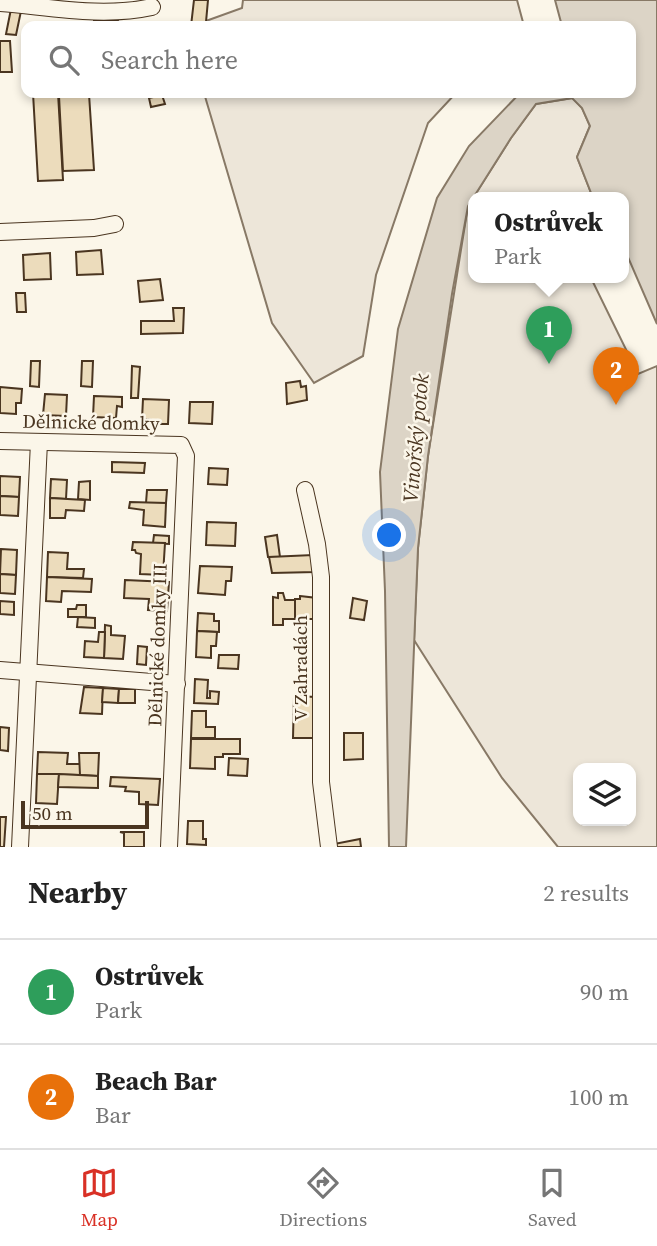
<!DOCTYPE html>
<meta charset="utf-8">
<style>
:root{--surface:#fff;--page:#f6f6f6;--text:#222;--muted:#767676;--line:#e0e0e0;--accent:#d93025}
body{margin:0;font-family:"Source Serif 4",serif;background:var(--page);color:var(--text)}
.controls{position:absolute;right:21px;bottom:21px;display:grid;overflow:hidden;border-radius:14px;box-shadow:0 4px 10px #0003}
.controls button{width:63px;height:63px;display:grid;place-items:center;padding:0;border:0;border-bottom:2px solid var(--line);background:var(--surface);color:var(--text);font:35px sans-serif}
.scale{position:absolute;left:21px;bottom:18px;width:128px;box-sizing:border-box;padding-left:7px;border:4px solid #4a3520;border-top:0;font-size:19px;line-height:24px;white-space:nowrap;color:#4a3520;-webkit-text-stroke:5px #fbf6e9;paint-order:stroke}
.you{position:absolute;left:390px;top:536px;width:24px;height:24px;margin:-18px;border:5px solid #fff;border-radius:50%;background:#1a73e8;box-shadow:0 0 0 10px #1a73e833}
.badge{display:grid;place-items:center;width:46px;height:46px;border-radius:50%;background:var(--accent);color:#fff;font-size:23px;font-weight:700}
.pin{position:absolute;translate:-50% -58px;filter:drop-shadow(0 2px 4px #0008)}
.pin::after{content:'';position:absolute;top:37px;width:24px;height:21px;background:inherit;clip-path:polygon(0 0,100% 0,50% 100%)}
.popup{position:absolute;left:468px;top:192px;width:161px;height:91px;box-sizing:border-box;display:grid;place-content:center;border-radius:14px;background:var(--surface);filter:drop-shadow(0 2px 5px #0005);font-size:23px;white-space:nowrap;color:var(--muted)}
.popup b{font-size:26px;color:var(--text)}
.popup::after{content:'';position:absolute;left:50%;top:100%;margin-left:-14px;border:14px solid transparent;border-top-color:var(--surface)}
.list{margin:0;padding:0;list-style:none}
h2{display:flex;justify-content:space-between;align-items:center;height:91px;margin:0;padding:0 28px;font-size:30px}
h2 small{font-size:23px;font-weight:400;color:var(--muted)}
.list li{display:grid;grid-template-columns:46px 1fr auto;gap:21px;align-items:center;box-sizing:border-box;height:105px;padding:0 28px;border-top:2px solid var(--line)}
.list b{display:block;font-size:26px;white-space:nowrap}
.list p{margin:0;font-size:23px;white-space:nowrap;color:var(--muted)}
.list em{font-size:23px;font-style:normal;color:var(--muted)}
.icon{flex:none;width:38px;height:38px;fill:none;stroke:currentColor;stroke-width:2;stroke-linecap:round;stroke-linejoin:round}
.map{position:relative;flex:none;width:657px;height:847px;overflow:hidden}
.search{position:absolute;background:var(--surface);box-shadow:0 4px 10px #0003;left:21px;right:21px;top:21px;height:77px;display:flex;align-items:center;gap:18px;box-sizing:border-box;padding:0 24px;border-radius:14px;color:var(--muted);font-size:26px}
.sheet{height:301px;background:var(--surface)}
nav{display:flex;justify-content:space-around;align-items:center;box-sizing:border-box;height:98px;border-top:2px solid var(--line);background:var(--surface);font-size:19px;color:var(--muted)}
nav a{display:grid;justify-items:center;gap:4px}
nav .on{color:var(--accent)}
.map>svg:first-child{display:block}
.green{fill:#ede6d9;stroke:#887966;stroke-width:2;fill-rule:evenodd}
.water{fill:#dcd4c6;stroke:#887966;stroke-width:2}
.building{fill:#ecdcbc;stroke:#4a3520;stroke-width:2}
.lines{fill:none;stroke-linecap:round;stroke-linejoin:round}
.street-casing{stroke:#4a3520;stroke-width:18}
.street{stroke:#fbf6e9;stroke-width:16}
.labels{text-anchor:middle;stroke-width:5;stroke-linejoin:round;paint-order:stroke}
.street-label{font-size:19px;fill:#4a3520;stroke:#fbf6e9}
.water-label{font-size:21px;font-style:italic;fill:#4a3520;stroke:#fbf6e9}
</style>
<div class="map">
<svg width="657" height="847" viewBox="0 0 657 847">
<rect width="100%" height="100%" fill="#fbf6e9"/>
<g class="green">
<path d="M 243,0 L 517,0 L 524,26 L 192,26 L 242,8 Z"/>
<path d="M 204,93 L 456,93 L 428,123 L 376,275 L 363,356 L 314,383 L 272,323 Z"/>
<path d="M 573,98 L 582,108 L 590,126 L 577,157 L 593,198 L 474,198 L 474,278 L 591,278 L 638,374 L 657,366 L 657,847 L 558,847 L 502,778 L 414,640 L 418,548 L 428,456 L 468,206 L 511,138 L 536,104 ZM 578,768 L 631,768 L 631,821 L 578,821 Z"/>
</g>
<path class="water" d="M 555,0 L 657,0 L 657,324 L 624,248 L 624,198 L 593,198 L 577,157 L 590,126 L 582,108 L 572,98 L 536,104 L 511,138 L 468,206 L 452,294 L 428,456 L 418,548 L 406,847 L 389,847 L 385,591 L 380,472 L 398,329 L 437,198 L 469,146 L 520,93 L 631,93 L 631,26 L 562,26 Z"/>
<g class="building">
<path d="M 194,0 L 208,0 L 206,22 L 198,26 L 191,26 Z"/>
<path d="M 11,9 L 21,11 L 16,35 L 6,34 Z"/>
<path d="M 94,20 L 118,21 L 121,26 L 91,26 L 94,25 Z"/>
<path d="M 0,41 L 10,41 L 12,72 L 0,72 Z"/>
<path d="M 33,93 L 58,93 L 63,180 L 38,181 Z"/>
<path d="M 89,94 L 94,170 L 63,171 L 59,96 Z"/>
<path d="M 162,95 L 165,104 L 151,107 L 149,98 Z"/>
<path d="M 101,250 L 103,274 L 77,275 L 76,252 Z"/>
<path d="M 50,253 L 51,279 L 24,280 L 23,255 Z"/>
<path d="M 160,279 L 163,300 L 140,302 L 138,281 Z"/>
<path d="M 16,293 L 25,293 L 26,312 L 17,312 Z"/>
<path d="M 173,308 L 184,308 L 183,333 L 141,334 L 141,321 L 174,321 Z"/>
<path d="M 31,361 L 40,361 L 39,387 L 30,386 Z"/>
<path d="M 82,361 L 93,361 L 92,387 L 81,386 Z"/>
<path d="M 132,366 L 140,367 L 138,398 L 131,398 Z"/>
<path d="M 300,381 L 301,387 L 306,386 L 307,400 L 287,404 L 286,383 Z"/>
<path d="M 0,387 L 22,389 L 21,403 L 16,403 L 16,414 L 0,413 Z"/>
<path d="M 45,394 L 67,395 L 66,416 L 43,415 Z"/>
<path d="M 94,396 L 122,397 L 122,407 L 117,406 L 116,418 L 93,417 Z"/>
<path d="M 143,399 L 169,400 L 168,424 L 161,424 L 161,421 L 142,419 Z"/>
<path d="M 190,402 L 213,402 L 212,424 L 189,423 Z"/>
<path d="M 112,462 L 145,463 L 144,473 L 112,472 Z"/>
<path d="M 209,468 L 228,469 L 227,485 L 208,484 Z"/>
<path d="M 0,476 L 20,477 L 19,497 L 0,496 Z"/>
<path d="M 51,479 L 67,480 L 66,499 L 50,498 Z"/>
<path d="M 90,481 L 90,500 L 78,499 L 79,482 Z"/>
<path d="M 147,490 L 167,490 L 166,503 L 146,503 Z"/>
<path d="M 0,496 L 19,497 L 18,516 L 0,515 Z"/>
<path d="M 50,498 L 85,500 L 84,511 L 66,510 L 65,518 L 50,518 Z"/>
<path d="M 130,502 L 166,503 L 165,527 L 143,525 L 144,510 L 129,508 Z"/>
<path d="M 207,522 L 236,523 L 235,546 L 206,545 Z"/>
<path d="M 154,535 L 169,536 L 169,544 L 153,543 Z"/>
<path d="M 277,535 L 280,557 L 268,557 L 265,537 Z"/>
<path d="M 133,542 L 165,543 L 163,575 L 140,574 L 141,554 L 136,553 L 135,550 L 132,550 Z"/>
<path d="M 1,549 L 17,550 L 16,575 L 0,574 Z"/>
<path d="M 48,552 L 68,553 L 67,569 L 84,569 L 83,578 L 47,577 Z"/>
<path d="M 313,555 L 315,572 L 272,573 L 269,557 Z"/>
<path d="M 200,566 L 232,567 L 231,581 L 226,581 L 225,595 L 198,593 Z"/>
<path d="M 0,574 L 16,575 L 15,594 L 0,593 Z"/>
<path d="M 47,577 L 92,579 L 91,592 L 62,591 L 61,602 L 46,601 Z"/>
<path d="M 125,580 L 169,582 L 167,611 L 148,610 L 149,599 L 124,598 Z"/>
<path d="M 278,593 L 283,593 L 285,600 L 295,600 L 295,619 L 283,619 L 283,625 L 273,625 L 273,597 L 278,598 Z"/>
<path d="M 300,596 L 317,598 L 317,619 L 295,619 L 295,599 L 300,599 Z"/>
<path d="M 353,598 L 367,601 L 364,620 L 350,618 Z"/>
<path d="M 0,601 L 14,602 L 14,615 L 0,614 Z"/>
<path d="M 77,605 L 86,605 L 86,617 L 68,617 L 68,609 L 76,609 Z"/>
<path d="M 198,613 L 214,614 L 214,621 L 219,621 L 219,632 L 197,631 Z"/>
<path d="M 78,617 L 95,618 L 95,628 L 77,627 Z"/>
<path d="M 105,625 L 111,626 L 111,635 L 125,636 L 123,659 L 104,658 Z"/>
<path d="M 197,631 L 217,632 L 216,646 L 211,646 L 211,658 L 196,657 Z"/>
<path d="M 99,632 L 105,632 L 104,658 L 84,657 L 85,641 L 98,642 Z"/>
<path d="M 138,646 L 147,647 L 146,665 L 137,664 Z"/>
<path d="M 219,655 L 239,655 L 238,669 L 218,668 Z"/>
<path d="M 195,679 L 208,680 L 207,698 L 210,698 L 210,691 L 219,692 L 218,704 L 194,703 Z"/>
<path d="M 84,687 L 103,688 L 102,714 L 80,713 Z"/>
<path d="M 103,688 L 119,689 L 118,703 L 102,702 Z"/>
<path d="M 119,689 L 135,689 L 135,703 L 118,703 Z"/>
<path d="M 294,696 L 316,697 L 316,738 L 293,738 Z"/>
<path d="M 192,711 L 206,711 L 206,727 L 215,727 L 215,738 L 191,738 Z"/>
<path d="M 0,727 L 9,728 L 8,751 L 0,750 Z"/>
<path d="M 344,733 L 363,733 L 363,759 L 344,760 Z"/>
<path d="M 191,739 L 240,739 L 240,754 L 223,754 L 223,757 L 215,757 L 215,769 L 190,768 Z"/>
<path d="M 38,752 L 68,753 L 67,764 L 81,764 L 80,775 L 37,774 Z"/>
<path d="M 79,753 L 99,753 L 98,776 L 80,775 Z"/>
<path d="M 229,758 L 248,759 L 247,776 L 228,775 Z"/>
<path d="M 37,774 L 59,774 L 57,804 L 36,803 Z"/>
<path d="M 59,774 L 98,776 L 98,788 L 58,787 Z"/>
<path d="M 111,777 L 160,779 L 158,805 L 139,804 L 139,792 L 125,791 L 126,787 L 110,786 Z"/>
<path d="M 0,817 L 6,817 L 4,847 L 0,847 Z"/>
<path d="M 188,821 L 203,821 L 203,839 L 206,839 L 206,845 L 187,844 Z"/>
<path d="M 120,832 L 144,832 L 144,847 L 124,847 L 124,833 Z"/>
<path d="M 360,839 L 361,847 L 334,847 L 334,844 Z"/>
</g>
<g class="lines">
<g class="street-casing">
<g id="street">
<path d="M 0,3 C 50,7 102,18 152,7"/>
<path d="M 0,232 L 94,228 L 115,224"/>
<path d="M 0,441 L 181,445 L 186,456 L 169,847"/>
<path d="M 305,490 L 317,544 L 321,577 L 321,782 L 329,847"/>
<path d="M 0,670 L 177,684"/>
<path d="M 20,847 L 39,442"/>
</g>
</g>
<use href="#street" class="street"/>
</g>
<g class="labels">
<g class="street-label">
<text transform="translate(91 422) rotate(1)" y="7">Dělnické domky</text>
<text transform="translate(157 645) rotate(-88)" y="7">Dělnické domky III</text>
<text transform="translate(300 668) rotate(-90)" y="7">V Zahradách</text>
</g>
<g class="water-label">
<text transform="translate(416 438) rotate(-85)" y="7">Vinořský potok</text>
</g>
</g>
</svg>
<div class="controls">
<button><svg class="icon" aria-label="layers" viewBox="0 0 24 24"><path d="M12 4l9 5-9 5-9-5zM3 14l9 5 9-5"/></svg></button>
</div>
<div class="scale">50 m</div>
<div class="you"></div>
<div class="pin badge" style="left:549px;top:364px;background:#2e9e5b">1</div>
<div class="popup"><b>Ostrůvek</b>Park</div>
<div class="pin badge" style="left:616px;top:405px;background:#e8710a">2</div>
<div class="search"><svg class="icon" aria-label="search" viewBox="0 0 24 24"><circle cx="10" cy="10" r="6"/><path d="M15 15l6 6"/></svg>Search here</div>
</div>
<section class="sheet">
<h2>Nearby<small>2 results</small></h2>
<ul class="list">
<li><span class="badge" style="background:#2e9e5b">1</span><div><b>Ostrůvek</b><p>Park</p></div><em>90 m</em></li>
<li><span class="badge" style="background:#e8710a">2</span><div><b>Beach Bar</b><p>Bar</p></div><em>100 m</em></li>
</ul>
</section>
<nav>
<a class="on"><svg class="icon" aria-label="map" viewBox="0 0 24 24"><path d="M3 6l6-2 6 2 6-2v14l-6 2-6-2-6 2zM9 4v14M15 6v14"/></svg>Map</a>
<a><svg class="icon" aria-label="directions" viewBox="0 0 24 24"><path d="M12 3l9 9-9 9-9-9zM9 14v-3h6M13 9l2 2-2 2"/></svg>Directions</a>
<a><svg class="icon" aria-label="saved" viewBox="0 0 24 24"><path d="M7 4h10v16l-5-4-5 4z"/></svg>Saved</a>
</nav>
